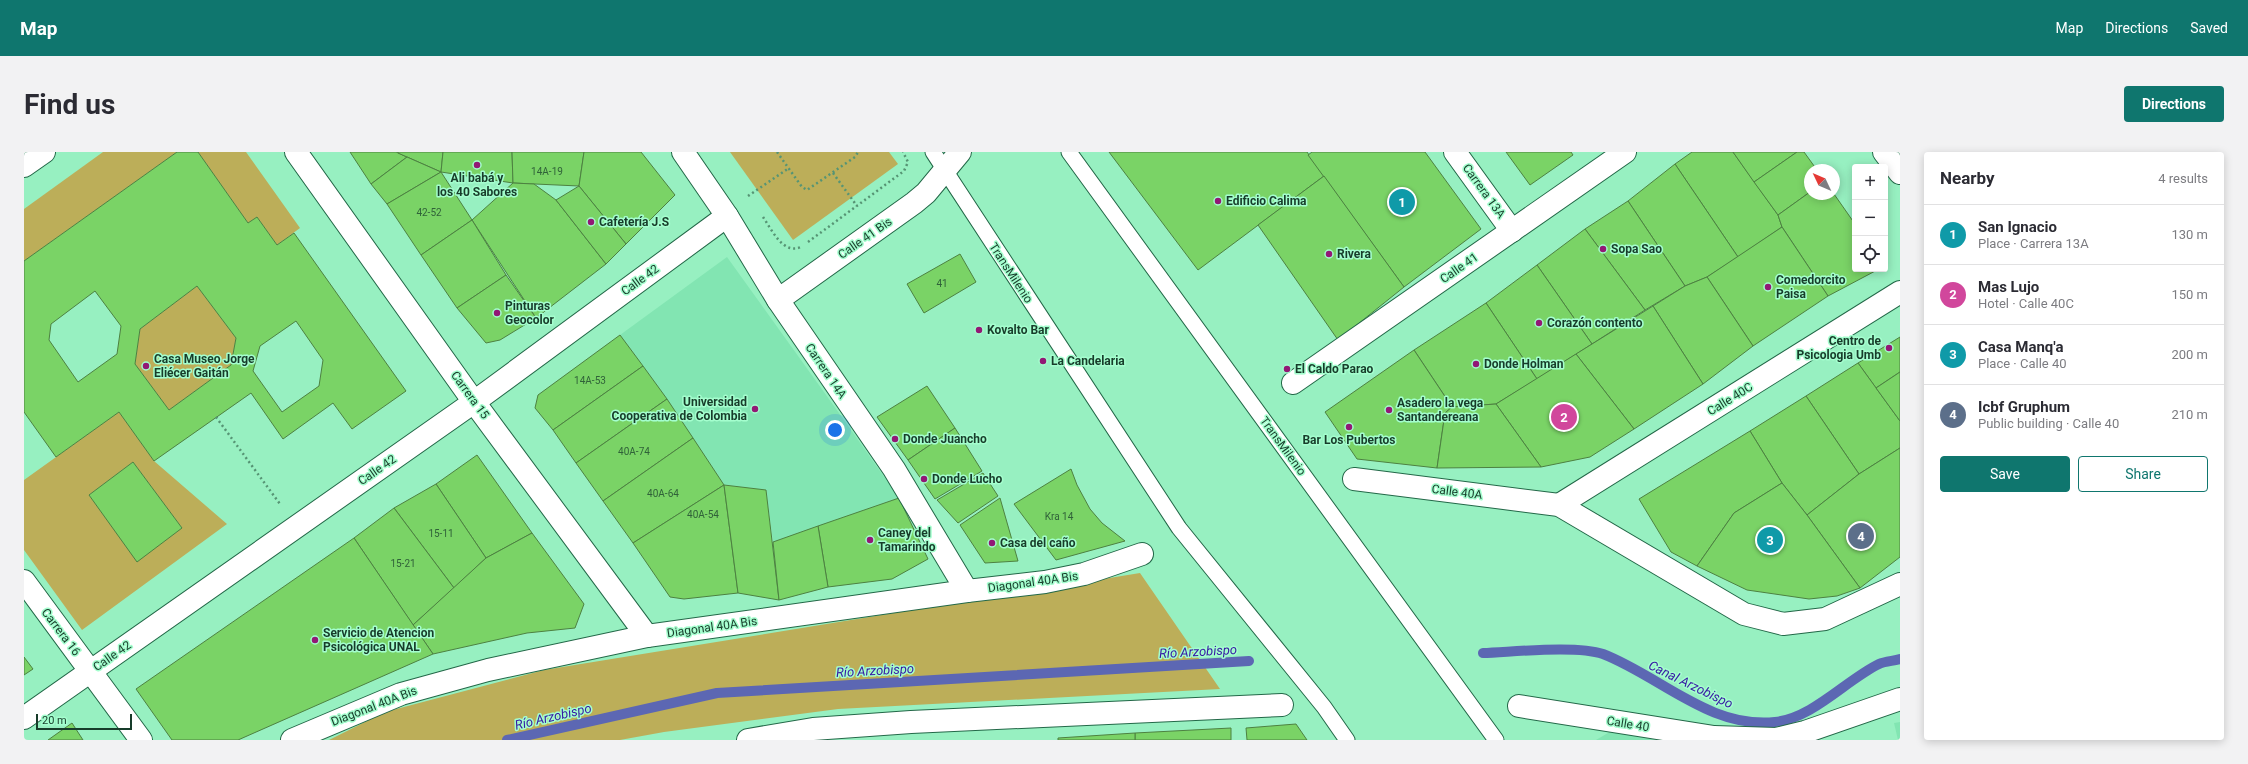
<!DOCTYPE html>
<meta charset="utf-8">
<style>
:root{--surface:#fff;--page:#f2f2f3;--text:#2b2b33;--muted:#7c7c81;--line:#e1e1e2;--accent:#0f766e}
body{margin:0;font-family:Roboto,sans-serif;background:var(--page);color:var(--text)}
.controls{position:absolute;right:12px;top:12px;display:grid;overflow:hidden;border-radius:4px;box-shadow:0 2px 10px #0003}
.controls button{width:36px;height:36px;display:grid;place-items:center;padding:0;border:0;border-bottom:1px solid var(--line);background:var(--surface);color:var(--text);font:20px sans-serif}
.compass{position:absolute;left:1780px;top:12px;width:36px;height:36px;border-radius:50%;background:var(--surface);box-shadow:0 2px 10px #0003;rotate:314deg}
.scale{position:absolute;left:12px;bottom:10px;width:96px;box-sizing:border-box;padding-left:4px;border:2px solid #173c2a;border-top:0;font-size:11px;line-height:14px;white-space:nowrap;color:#173c2a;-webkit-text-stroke:3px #a4fece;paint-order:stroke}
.you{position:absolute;left:811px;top:278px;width:14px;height:14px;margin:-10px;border:3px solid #fff;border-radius:50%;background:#1a73e8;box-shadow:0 0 0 6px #1a73e833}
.badge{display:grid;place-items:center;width:26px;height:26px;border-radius:50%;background:var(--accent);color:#fff;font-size:13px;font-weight:700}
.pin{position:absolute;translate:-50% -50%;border:2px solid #fff;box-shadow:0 1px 4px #0006}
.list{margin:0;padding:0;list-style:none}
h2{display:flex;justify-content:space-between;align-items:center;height:52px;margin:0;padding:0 16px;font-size:17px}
h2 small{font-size:13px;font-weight:400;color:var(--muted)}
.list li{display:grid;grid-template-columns:26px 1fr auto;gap:12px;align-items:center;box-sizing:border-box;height:60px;padding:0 16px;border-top:1px solid var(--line)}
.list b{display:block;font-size:15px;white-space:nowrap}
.list p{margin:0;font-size:13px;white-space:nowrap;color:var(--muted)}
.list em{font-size:13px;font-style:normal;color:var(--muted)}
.actions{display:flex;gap:8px;padding:12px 16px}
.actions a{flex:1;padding:9px 0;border:1px solid var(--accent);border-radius:4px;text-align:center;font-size:14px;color:var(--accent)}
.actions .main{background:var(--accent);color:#fff}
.icon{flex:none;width:22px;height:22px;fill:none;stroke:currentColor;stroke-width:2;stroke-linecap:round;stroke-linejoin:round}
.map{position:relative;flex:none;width:1876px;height:588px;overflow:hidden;border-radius:4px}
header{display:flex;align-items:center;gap:24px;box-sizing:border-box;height:56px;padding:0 20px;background:var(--accent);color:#fff}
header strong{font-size:19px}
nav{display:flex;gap:22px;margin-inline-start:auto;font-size:14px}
.intro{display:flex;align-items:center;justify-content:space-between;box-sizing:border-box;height:96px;padding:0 24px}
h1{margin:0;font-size:28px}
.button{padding:10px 18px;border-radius:4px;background:var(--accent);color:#fff;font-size:14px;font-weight:700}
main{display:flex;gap:24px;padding:0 24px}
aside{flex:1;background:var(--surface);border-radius:4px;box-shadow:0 2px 10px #0003}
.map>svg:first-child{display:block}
.built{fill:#82e5b2}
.green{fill:#bcae59;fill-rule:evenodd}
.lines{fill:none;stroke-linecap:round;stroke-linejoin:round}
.stream{stroke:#5c67b3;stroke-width:10}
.building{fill:#7ad366;stroke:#4d8141;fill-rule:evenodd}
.service-casing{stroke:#236848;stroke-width:17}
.minor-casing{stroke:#236848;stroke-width:24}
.tertiary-casing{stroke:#236848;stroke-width:24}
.secondary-casing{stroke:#236848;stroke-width:24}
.path{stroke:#569474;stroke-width:2.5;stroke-dasharray:2 3;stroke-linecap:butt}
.service{stroke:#fff;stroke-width:15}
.minor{stroke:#fff;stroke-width:22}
.tertiary{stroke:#fff;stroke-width:22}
.secondary{stroke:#fff;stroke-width:22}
.poi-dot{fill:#921875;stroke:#a4fece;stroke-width:1.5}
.labels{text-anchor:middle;stroke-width:3;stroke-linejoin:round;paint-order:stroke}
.number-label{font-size:10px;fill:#306239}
.poi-label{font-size:12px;font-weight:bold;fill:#173c2a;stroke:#a4fece;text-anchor:start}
.street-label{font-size:12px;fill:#173c2a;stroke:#a4fece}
.water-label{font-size:13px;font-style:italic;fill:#3619a3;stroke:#a4fece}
</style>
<header>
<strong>Map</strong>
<nav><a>Map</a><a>Directions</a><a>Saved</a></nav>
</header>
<div class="intro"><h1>Find us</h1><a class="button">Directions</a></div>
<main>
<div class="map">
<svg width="1876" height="588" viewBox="0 0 1876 588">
<rect width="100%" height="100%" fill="#97f0c1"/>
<g class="built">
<path d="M 703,105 L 820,268 L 875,346 L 749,390 L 742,338 L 700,333 L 643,247 L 596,183 Z"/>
<path d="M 1876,570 L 1876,588 L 1874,588 L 1870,571 Z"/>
<path d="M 1589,578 L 1631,588 L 1572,588 Z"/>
</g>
<g class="green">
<path d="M 79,0 L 153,0 L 0,109 L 0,57 Z"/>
<path d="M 174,0 L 222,0 L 276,76 L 253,93 L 233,65 L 224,71 Z"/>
<path d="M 706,0 L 865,0 L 874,12 L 769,88 Z"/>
<path d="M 173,134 L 212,186 L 207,213 L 145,258 L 111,212 L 116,177 Z"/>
<path d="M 95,260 L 130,309 L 203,372 L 58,478 L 0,398 L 0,328 ZM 109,310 L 158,376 L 113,409 L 65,343 Z"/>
<path d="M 1116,421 L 1196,537 L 814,557 L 640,580 L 596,588 L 305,588 L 361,560 L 520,518 Z"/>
</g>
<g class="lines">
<g class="stream">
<path d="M 1459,501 C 1489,500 1553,493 1579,502 C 1636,524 1686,577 1751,570 C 1789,566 1822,528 1855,512 C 1861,509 1870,509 1876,507"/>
<path d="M 483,588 L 693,541 L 1225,509"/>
</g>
</g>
<g class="building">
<path d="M 153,0 L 174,0 L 224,71 L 233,65 L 253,93 L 270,81 L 382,239 L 328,277 L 309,251 L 259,287 L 227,241 L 130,309 L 95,260 L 32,305 L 0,260 L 0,109 ZM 173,134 L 212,186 L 207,213 L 145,258 L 111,212 L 116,177 ZM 71,139 L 97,174 L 93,202 L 54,230 L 25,188 L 27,172 ZM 272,169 L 299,208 L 295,234 L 258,260 L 229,219 L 236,194 Z"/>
<path d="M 326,0 L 372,0 L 383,5 L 347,32 Z"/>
<path d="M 374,0 L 419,0 L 417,20 L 374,1 Z"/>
<path d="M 419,0 L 488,0 L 489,31 L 417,20 Z"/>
<path d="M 488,0 L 560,0 L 555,34 L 489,31 Z"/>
<path d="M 560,0 L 617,0 L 651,43 L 602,92 L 555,34 Z"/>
<path d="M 1085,0 L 1283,0 L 1300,24 L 1174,118 Z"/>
<path d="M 1288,0 L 1401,0 L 1457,77 L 1380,135 L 1284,3 Z"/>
<path d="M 1482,0 L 1547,0 L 1549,3 L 1506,33 Z"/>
<path d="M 1668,0 L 1709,0 L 1754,63 L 1758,75 L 1714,105 L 1651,12 Z"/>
<path d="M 1709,0 L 1773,0 L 1730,30 Z"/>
<path d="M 1773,0 L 1780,0 L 1793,18 L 1786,18 L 1786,40 L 1754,63 L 1730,30 Z"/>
<path d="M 383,5 L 417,20 L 363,52 L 347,32 Z"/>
<path d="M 1651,12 L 1714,105 L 1683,125 L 1661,134 L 1604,49 Z"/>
<path d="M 417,20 L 448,68 L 397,103 L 363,52 Z"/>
<path d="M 1300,24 L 1380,135 L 1314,188 L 1234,73 Z"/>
<path d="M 489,31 L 510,32 L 532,48 L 582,112 L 512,166 L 448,68 Z"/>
<path d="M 555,34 L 602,92 L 582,112 L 532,48 Z"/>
<path d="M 1786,40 L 1786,42 L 1810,42 L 1831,72 L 1831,117 L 1855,117 L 1804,144 L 1758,75 L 1754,63 Z"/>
<path d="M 1604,49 L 1661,134 L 1621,158 L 1561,77 Z"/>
<path d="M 448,68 L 482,123 L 433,156 L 397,103 Z"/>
<path d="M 1758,75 L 1804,144 L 1729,194 L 1683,125 Z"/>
<path d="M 1561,77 L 1621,158 L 1568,192 L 1513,113 Z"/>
<path d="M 936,102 L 952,130 L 900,161 L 883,132 Z"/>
<path d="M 1513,113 L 1568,192 L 1513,227 L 1462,151 Z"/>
<path d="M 482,123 L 512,166 L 476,188 L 462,191 L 433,156 Z"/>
<path d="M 1683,125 L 1729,194 L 1679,232 L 1629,154 L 1661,134 Z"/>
<path d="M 1462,151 L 1513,227 L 1472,252 L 1428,255 L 1390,198 Z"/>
<path d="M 1629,154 L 1679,232 L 1610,277 L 1552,202 Z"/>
<path d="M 596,183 L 619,214 L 529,278 L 511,256 L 514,243 Z"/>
<path d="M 1876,185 L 1876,220 L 1852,236 L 1834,211 Z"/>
<path d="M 1390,198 L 1428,255 L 1421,261 L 1413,316 L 1333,307 L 1301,260 Z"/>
<path d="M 1552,202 L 1610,277 L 1566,305 L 1517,315 L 1472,252 Z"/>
<path d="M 1834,211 L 1876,269 L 1876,296 L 1835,322 L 1782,244 Z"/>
<path d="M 619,214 L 643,247 L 552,311 L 529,278 Z"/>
<path d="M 1876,220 L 1876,269 L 1852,236 Z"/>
<path d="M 903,234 L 931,276 L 884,308 L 853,265 Z"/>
<path d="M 1782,244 L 1835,322 L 1783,363 L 1758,331 L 1726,279 Z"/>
<path d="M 643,247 L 669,286 L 579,349 L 552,311 Z"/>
<path d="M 1472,252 L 1517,315 L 1413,316 L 1421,261 L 1428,255 Z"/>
<path d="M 931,276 L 958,319 L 911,347 L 884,308 Z"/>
<path d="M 1726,279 L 1758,331 L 1710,361 L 1673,414 L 1647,400 L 1615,347 Z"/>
<path d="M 669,286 L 700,333 L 609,391 L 579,349 Z"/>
<path d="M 1876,296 L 1876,405 L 1836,436 L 1783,363 L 1835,322 Z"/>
<path d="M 453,303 L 508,381 L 462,406 L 412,332 Z"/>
<path d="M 109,310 L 158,376 L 113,410 L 65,343 Z"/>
<path d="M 1047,317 L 1053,333 L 1066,357 L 1078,371 L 1101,389 L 1032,408 L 990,352 Z"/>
<path d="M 959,321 L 974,344 L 934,371 L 913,348 Z"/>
<path d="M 1758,331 L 1783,363 L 1836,436 L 1813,444 L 1785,447 L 1723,438 L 1673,414 L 1710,361 Z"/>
<path d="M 412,332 L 462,406 L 430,436 L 370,356 Z"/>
<path d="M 700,333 L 714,441 L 660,447 L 646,445 L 609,391 Z"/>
<path d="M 700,333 L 742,338 L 755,448 L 714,441 Z"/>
<path d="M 875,346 L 904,407 L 868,427 L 804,435 L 794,374 Z"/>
<path d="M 976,346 L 994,409 L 961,411 L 936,373 Z"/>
<path d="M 370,356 L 430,436 L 389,473 L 330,386 Z"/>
<path d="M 794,374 L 804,435 L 755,448 L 749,390 Z"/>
<path d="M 508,381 L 560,452 L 551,476 L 503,481 L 409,502 L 389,473 L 462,406 Z"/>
<path d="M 330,386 L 409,502 L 214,588 L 148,588 L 112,537 Z"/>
<path d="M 0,505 L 9,517 L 0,523 Z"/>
<path d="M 48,571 L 59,588 L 24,588 Z"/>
<path d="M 1272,572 L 1283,588 L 1223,588 L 1222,576 Z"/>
<path d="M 1207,576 L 1207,588 L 1111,588 L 1111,581 Z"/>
<path d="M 1111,581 L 1111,588 L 1034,588 L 1034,586 Z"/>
</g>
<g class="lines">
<g class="service-casing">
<g id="service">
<path d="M 909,0 L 1155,376 L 1300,555 L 1323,588"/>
<path d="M 1045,0 L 1472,588"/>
</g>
</g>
<g class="minor-casing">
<g id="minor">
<path d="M 272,0 L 450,250 L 623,484"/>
<path d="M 1431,0 L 1488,79"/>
<path d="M 0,14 L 20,0"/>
<path d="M 754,148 L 870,317 L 943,439"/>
<path d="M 1269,231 L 1601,0"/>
<path d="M 1330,327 L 1535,353 L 1720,462 L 1759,472 L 1801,467 L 1876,432"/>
<path d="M 1535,353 L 1876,140"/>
<path d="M 0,429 L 117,588"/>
<path d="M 1495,554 L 1690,585 L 1752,587 L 1781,580 L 1876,547"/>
<path d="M 0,566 L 450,250 L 703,64"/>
</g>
</g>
<g class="tertiary-casing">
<g id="tertiary">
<path d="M 659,0 L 703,64 L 754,148 L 890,51 L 902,41 L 936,0"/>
<path d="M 268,588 L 377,542 L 464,518 L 623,484 L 943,439 L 1021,430 L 1060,422 L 1118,402"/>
<path d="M 724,588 L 789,577 L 887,570 L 1258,553"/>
</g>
</g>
<g class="secondary-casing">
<path id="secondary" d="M 1860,0 L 1876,21"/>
</g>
<g class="path">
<path d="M 753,0 L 778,35 L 783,38 L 831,5 L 834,0"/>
<path d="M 809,21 L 833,54"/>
<path d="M 724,44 L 765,16"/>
<path d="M 739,65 C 748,78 759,103 777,95"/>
<path d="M 784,90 L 880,19 L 884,10 L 879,0"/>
<path d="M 192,265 L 256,352"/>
</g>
<use href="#service" class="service"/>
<use href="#minor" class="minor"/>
<use href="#tertiary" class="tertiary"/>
<use href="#secondary" class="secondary"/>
</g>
<g class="poi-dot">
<circle cx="453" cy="13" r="4"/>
<circle cx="1194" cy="49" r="4"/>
<circle cx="567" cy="70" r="4"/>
<circle cx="1579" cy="97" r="4"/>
<circle cx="1305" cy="102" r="4"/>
<circle cx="1744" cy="135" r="4"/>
<circle cx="473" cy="161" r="4"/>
<circle cx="1515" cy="171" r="4"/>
<circle cx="955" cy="178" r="4"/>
<circle cx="1865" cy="196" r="4"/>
<circle cx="1019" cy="209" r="4"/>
<circle cx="1452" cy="212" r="4"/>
<circle cx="122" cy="214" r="4"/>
<circle cx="1263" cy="217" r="4"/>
<circle cx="731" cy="257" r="4"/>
<circle cx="1365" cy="258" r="4"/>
<circle cx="1325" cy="275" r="4"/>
<circle cx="871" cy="287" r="4"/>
<circle cx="900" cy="327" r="4"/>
<circle cx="846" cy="388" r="4"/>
<circle cx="968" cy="391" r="4"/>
<circle cx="291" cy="488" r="4"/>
</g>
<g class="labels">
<g class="number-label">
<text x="523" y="23">14A-19</text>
<text x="405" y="64">42-52</text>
<text x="918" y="135">41</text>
<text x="566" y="232">14A-53</text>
<text x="610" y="303">40A-74</text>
<text x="639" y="345">40A-64</text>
<text x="679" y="366">40A-54</text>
<text x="1035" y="368">Kra 14</text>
<text x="417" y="385">15-11</text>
<text x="379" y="415">15-21</text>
</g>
<g class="poi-label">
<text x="453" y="30" text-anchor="middle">Ali babá y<tspan x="453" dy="14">los 40 Sabores</tspan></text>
<text x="1202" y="53">Edificio Calima</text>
<text x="575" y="74">Cafetería J.S</text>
<text x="1587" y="101">Sopa Sao</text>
<text x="1313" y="106">Rivera</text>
<text x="1752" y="132">Comedorcito<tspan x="1752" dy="14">Paisa</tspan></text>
<text x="481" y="158">Pinturas<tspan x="481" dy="14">Geocolor</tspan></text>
<text x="1523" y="175">Corazón contento</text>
<text x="963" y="182">Kovalto Bar</text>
<text x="1857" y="193" text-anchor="end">Centro de<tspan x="1857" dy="14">Psicologia Umb</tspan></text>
<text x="130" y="211">Casa Museo Jorge<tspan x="130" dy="14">Eliécer Gaitán</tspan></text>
<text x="1027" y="213">La Candelaria</text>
<text x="1460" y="216">Donde Holman</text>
<text x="1271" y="221">El Caldo Parao</text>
<text x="723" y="254" text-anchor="end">Universidad<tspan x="723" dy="14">Cooperativa de Colombia</tspan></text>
<text x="1373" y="255">Asadero la vega<tspan x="1373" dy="14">Santandereana</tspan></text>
<text x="879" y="291">Donde Juancho</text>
<text x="1325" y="292" text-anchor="middle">Bar Los Pubertos</text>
<text x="908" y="331">Donde Lucho</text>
<text x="854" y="385">Caney del<tspan x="854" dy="14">Tamarindo</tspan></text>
<text x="976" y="395">Casa del caño</text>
<text x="299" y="485">Servicio de Atencion<tspan x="299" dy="14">Psicológica UNAL</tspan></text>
</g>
<g class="street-label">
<text transform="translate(1460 39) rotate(54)" y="4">Carrera 13A</text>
<text transform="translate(841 86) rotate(-35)" y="4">Calle 41 Bis</text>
<text transform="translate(1435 116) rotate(-35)" y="4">Calle 41</text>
<text transform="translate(987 121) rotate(57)" y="4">TransMilenio</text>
<text transform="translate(616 128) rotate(-36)" y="4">Calle 42</text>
<text transform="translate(802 219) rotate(56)" y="4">Carrera 14A</text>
<text transform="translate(446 243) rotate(54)" y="4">Carrera 15</text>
<text transform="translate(1706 247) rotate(-32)" y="4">Calle 40C</text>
<text transform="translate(1259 294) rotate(54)" y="4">TransMilenio</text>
<text transform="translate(353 318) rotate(-35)" y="4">Calle 42</text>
<text transform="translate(1433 340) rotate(7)" y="4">Calle 40A</text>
<text transform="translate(1009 430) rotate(-8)" y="4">Diagonal 40A Bis</text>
<text transform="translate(688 475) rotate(-8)" y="4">Diagonal 40A Bis</text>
<text transform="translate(37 480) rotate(53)" y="4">Carrera 16</text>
<text transform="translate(88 504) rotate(-35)" y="4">Calle 42</text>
<text transform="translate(350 554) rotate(-21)" y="4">Diagonal 40A Bis</text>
<text transform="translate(1604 572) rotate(9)" y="4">Calle 40</text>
</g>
<g class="water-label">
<text transform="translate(1174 499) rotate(-3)" y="5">Río Arzobispo</text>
<text transform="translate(851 518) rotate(-3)" y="5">Río Arzobispo</text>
<text transform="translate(1667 532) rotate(26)" y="5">Canal Arzobispo</text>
<text transform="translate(529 564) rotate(-13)" y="5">Río Arzobispo</text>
</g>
</g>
</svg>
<div class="controls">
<button>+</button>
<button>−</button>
<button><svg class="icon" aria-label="locate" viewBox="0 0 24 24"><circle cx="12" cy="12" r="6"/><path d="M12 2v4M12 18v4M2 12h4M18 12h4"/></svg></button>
</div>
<svg class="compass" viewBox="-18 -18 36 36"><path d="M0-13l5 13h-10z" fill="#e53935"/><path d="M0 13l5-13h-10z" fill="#7c7c81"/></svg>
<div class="scale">20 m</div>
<div class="you"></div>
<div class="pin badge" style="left:1378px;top:50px;background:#0f9aa8">1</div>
<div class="pin badge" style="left:1540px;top:265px;background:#d1479c">2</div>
<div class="pin badge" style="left:1746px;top:388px;background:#0f9aa8">3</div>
<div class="pin badge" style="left:1837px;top:384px;background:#5c6f8a">4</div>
</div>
<aside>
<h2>Nearby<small>4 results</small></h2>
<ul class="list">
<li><span class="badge" style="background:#0f9aa8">1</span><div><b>San Ignacio</b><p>Place · Carrera 13A</p></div><em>130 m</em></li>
<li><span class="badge" style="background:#d1479c">2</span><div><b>Mas Lujo</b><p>Hotel · Calle 40C</p></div><em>150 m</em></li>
<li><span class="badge" style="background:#0f9aa8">3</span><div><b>Casa Manq'a</b><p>Place · Calle 40</p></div><em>200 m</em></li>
<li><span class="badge" style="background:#5c6f8a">4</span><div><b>Icbf Gruphum</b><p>Public building · Calle 40</p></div><em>210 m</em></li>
</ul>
<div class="actions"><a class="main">Save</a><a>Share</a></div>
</aside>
</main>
